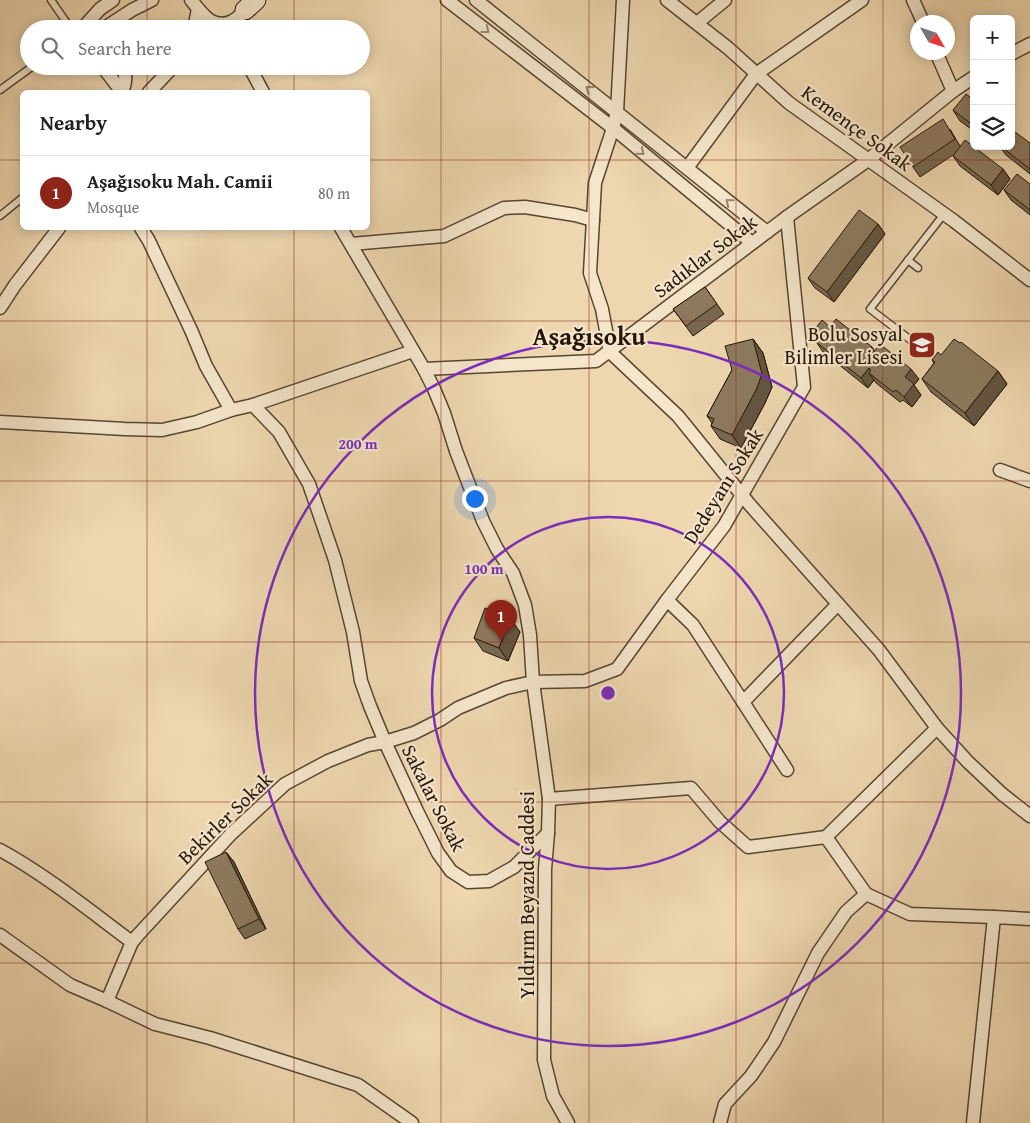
<!DOCTYPE html>
<meta charset="utf-8">
<style>
:root{--surface:#fff;--page:#f6f6f6;--text:#222;--muted:#767676;--line:#e0e0e0;--accent:#8f2418}
body{margin:0;font-family:"Gentium Book Plus",serif;background:var(--page);color:var(--text)}
.controls{position:absolute;right:15px;top:15px;display:grid;overflow:hidden;border-radius:8px;box-shadow:0 2px 12px #0003}
.controls button{width:45px;height:45px;display:grid;place-items:center;padding:0;border:0;border-bottom:1px solid var(--line);background:var(--surface);color:var(--text);font:25px sans-serif}
.compass{position:absolute;left:910px;top:15px;width:45px;height:45px;border-radius:50%;background:var(--surface);box-shadow:0 2px 12px #0003;rotate:129deg}
.you{position:absolute;left:474px;top:498px;width:18px;height:18px;margin:-12px;border:4px solid #fff;border-radius:50%;background:#1a73e8;box-shadow:0 0 0 8px #1a73e833}
.badge{display:grid;place-items:center;width:32px;height:32px;border-radius:50%;background:var(--accent);color:#fff;font-size:16px;font-weight:700}
.pin{position:absolute;translate:-50% -41px;filter:drop-shadow(0 1px 2px #0008)}
.pin::after{content:'';position:absolute;top:26px;width:18px;height:15px;background:inherit;clip-path:polygon(0 0,100% 0,50% 100%)}
.list{margin:0;padding:0;list-style:none}
h2{display:flex;justify-content:space-between;align-items:center;height:65px;margin:0;padding:0 20px;font-size:21px}
h2 small{font-size:16px;font-weight:400;color:var(--muted)}
.list li{display:grid;grid-template-columns:32px 1fr auto;gap:15px;align-items:center;box-sizing:border-box;height:75px;padding:0 20px;border-top:1px solid var(--line)}
.list b{display:block;font-size:19px;white-space:nowrap}
.list p{margin:0;font-size:16px;white-space:nowrap;color:var(--muted)}
.list em{font-size:16px;font-style:normal;color:var(--muted)}
.icon{flex:none;width:28px;height:28px;fill:none;stroke:currentColor;stroke-width:2;stroke-linecap:round;stroke-linejoin:round}
.map{position:relative;flex:none;width:1030px;height:1123px;overflow:hidden}
.search{position:absolute;background:var(--surface);box-shadow:0 2px 12px #0003;left:20px;top:20px;width:350px;height:55px;display:flex;align-items:center;gap:12px;box-sizing:border-box;padding:0 18px;border-radius:28px;color:var(--muted);font-size:19px}
.panel{position:absolute;background:var(--surface);box-shadow:0 2px 12px #0003;left:20px;top:90px;width:350px;height:140px;border-radius:8px}
.map>svg:first-child{display:block}
.lines{fill:none;stroke-linecap:round;stroke-linejoin:round}
.lane-casing{stroke:#564632;stroke-width:9}
.street-casing{stroke:#564632;stroke-width:15}
.secondary-casing{stroke:#241609;stroke-width:21}
.lane{stroke:#f4e5cb;stroke-width:6}
.street{stroke:#f4e5cb;stroke-width:12}
.secondary{stroke:#f4e5cb;stroke-width:19}
.wall{fill:#796952;stroke:#241609}
.shaded-wall{fill:#635542;stroke:#241609}
.building{fill:#8d7a5f;stroke:#241609}
.oneway{stroke:#968874}
.grid{fill:none;stroke:#8f2418;stroke-width:1;stroke-opacity:0.55}
.ring{fill:none;stroke:#7b2cbf;stroke-width:2.5}
.labels{text-anchor:middle;stroke-width:4.5;stroke-linejoin:round;paint-order:stroke}
.street-label{font-size:20px;fill:#241609;stroke:#f4e5cb}
.poi-label{font-size:20px;fill:#241609;stroke:#f4e5cb;text-anchor:end}
.district-label{font-size:25px;font-weight:bold;fill:#241609;stroke:#f4e5cb}
.centre{fill:#7b2cbf;stroke:#f4e5cb;stroke-width:2.5}
.ring-label{font-size:15px;text-anchor:middle;font-weight:bold;fill:#7b2cbf;stroke:#f4e5cb;stroke-width:4.5;stroke-linejoin:round;paint-order:stroke}
</style>
<div class="map">
<svg width="1030" height="1123" viewBox="0 0 1030 1123">
<rect width="100%" height="100%" fill="#eed7af"/>
<filter id="stains"><feTurbulence type="fractalNoise" baseFrequency=".004" numOctaves="4"/><feColorMatrix values="0 0 0 0 .2 0 0 0 0 .09 0 0 0 0 .02 0 0 0 .5 -.17"/></filter>
<radialGradient id="worn" r=".72"><stop offset=".6" stop-color="#630" stop-opacity="0"/><stop offset="1" stop-color="#630" stop-opacity=".3"/></radialGradient>
<g class="lines">
<g class="lane-casing">
<g id="lane">
<path d="M 51,0 L 71,29"/>
<path d="M 0,90 L 33,66"/>
<path d="M 0,216 L 22,198"/>
<path d="M 908,260 L 918,268"/>
<path d="M 929,354 L 870,309 L 944,214"/>
</g>
</g>
<g class="street-casing">
<g id="street">
<path d="M 191,0 C 196,6 201,13 207,18 C 223,31 242,20 248,2"/>
<path d="M 447,0 L 613,128 L 752,243"/>
<path d="M 476,0 L 767,232"/>
<path d="M 623,0 L 617,112 L 613,128 L 595,183 L 590,273 L 602,309 L 610,352 L 678,416 L 750,505 L 879,650 L 937,728 L 968,762 L 1002,794 L 1030,816"/>
<path d="M 667,0 L 728,48 L 789,103 L 954,221 L 1030,280"/>
<path d="M 913,0 L 923,22"/>
<path d="M 697,23 L 725,0"/>
<path d="M 82,29 L 100,9 L 113,0"/>
<path d="M 103,29 L 132,10 L 152,0"/>
<path d="M 194,29 L 198,9"/>
<path d="M 936,52 L 953,91"/>
<path d="M 1011,54 L 1030,44"/>
<path d="M 102,66 L 122,92"/>
<path d="M 122,66 C 127,75 126,83 122,92"/>
<path d="M 249,66 L 263,92"/>
<path d="M 149,92 L 169,71"/>
<path d="M 687,168 L 756,74 L 862,0"/>
<path d="M 141,228 L 149,241 L 191,330 L 206,366 L 231,410"/>
<path d="M 341,228 L 424,369 L 434,389 L 444,413 L 456,451 L 483,521 L 497,549 L 513,573 L 525,605 L 530,635 L 533,682 L 549,799 L 548,833 L 545,869 L 544,1060 L 553,1096 L 568,1123"/>
<path d="M 351,244 L 444,236 L 504,208 L 525,207 L 575,215 L 593,220"/>
<path d="M 0,308 L 15,285 L 59,228"/>
<path d="M 424,369 L 596,361 L 787,217 L 868,160 L 953,91 L 974,77"/>
<path d="M 253,405 L 279,432 L 309,484 L 335,560 L 353,632 L 361,681 L 370,706 L 385,742 L 417,811 L 438,853 L 451,871 L 468,882 L 489,881 L 514,867 L 548,833"/>
<path d="M 0,422 L 125,429 L 162,430 L 197,422 L 231,410 L 253,405 L 413,351"/>
<path d="M 1000,470 L 1030,481"/>
<path d="M 667,600 L 693,625 L 743,702 L 838,604"/>
<path d="M 743,702 L 787,770"/>
<path d="M 549,799 L 691,788 L 720,822 L 748,847 L 826,837"/>
<path d="M 0,850 C 46,875 90,911 132,942"/>
<path d="M 866,894 L 910,914 L 994,917"/>
<path d="M 0,935 L 70,985 L 107,1001 L 155,1024 L 210,1038 L 358,1085 L 412,1123"/>
<path d="M 107,1001 L 132,942 L 138,935 L 231,834 L 285,784 L 328,761 L 368,745 L 385,742 L 414,733 L 440,720 L 458,708 L 506,688 L 533,682 L 585,681 L 617,669 L 667,600 L 724,526 L 804,387 L 787,217"/>
<path d="M 720,1123 L 725,1104 L 751,1076 L 774,1042 L 818,953 L 846,912 L 866,894 L 826,837 L 937,728"/>
<path d="M 973,1123 L 994,917 L 1030,919"/>
</g>
</g>
<g class="secondary-casing">
<path id="secondary" d="M 245,10 L 256,0"/>
</g>
<use href="#lane" class="lane"/>
<use href="#street" class="street"/>
<use href="#secondary" class="secondary"/>
</g>
<g class="wall">
<path d="M 974,100 L 974,131 L 960,121 L 953,110 Z"/>
<path d="M 950,129 L 960,146 L 1003,169 L 1010,179 L 998,195 L 960,166 L 953,156 L 953,155 L 920,177 L 913,167 Z"/>
<path d="M 1030,143 L 1030,174 L 1006,155 L 1000,147 L 998,150 L 994,146 L 1011,146 Z"/>
<path d="M 1030,184 L 1030,215 L 1011,200 L 1004,190 Z"/>
<path d="M 878,224 L 885,234 L 834,302 L 815,288 L 808,278 Z"/>
<path d="M 705,287 L 724,314 L 693,336 L 673,309 Z"/>
<path d="M 830,327 L 872,347 L 874,351 L 919,379 L 914,385 L 921,395 L 912,407 L 903,400 L 900,402 L 876,383 L 874,380 L 868,388 L 823,352 L 811,334 Z"/>
<path d="M 753,339 L 763,353 L 772,387 L 765,403 L 741,448 L 720,439 L 711,426 L 712,423 L 707,416 L 732,370 Z"/>
<path d="M 941,355 L 998,371 L 1007,384 L 974,426 L 931,392 L 922,379 L 934,363 L 932,360 Z"/>
<path d="M 510,618 L 520,632 L 508,661 L 483,651 L 474,638 Z"/>
<path d="M 226,852 L 234,862 L 266,929 L 245,939 L 238,929 Z"/>
</g>
<g class="shaded-wall">
<path d="M 996,146 L 1000,146 L 1000,147 L 998,150 Z"/>
<path d="M 1003,169 L 1010,179 L 998,195 L 991,185 Z"/>
<path d="M 878,224 L 885,234 L 834,302 L 827,292 Z"/>
<path d="M 753,339 L 763,353 L 772,387 L 765,403 L 741,448 L 732,435 Z"/>
<path d="M 872,347 L 879,357 L 869,351 Z"/>
<path d="M 869,368 L 876,378 L 869,373 L 874,380 L 868,388 L 861,378 Z"/>
<path d="M 911,369 L 919,379 L 914,385 L 921,395 L 912,407 L 904,397 L 905,377 Z"/>
<path d="M 998,371 L 1007,384 L 974,426 L 965,413 Z"/>
<path d="M 510,618 L 520,632 L 508,661 L 499,648 Z"/>
<path d="M 226,852 L 234,862 L 266,929 L 259,919 Z"/>
</g>
<g class="building">
<path d="M 966,94 L 974,100 L 974,126 L 953,110 Z"/>
<path d="M 943,119 L 955,139 L 913,167 L 900,147 Z"/>
<path d="M 1011,129 L 1030,143 L 1030,169 L 1000,146 L 1011,146 Z"/>
<path d="M 965,140 L 1003,169 L 991,185 L 953,156 Z"/>
<path d="M 1017,174 L 1030,184 L 1030,210 L 1004,190 Z"/>
<path d="M 859,210 L 878,224 L 827,292 L 808,278 Z"/>
<path d="M 705,287 L 717,304 L 686,326 L 673,309 Z"/>
<path d="M 836,319 L 872,347 L 869,351 L 873,353 L 880,344 L 911,369 L 905,377 L 914,384 L 904,397 L 896,390 L 893,392 L 869,373 L 871,370 L 869,368 L 861,378 L 816,342 L 818,340 L 811,334 L 822,320 L 830,327 Z"/>
<path d="M 753,339 L 762,374 L 756,390 L 732,435 L 711,426 L 714,419 L 707,416 L 732,370 L 725,346 Z"/>
<path d="M 954,339 L 960,343 L 961,342 L 998,371 L 965,413 L 922,379 L 935,362 L 932,360 L 938,352 L 941,355 Z"/>
<path d="M 485,608 L 510,618 L 499,648 L 474,638 Z"/>
<path d="M 226,852 L 259,919 L 238,929 L 205,862 Z"/>
</g>
<defs><path id="oneway-chevron" d="M-2-3.5L2.5 0L-2 3.5" fill="none" stroke-width="1.6" stroke-linecap="round" stroke-linejoin="round" transform="scale(1.25)"/></defs>
<g class="oneway">
<use href="#oneway-chevron" transform="translate(486 30) rotate(38)"/>
<use href="#oneway-chevron" transform="translate(589 89) rotate(-142)"/>
<use href="#oneway-chevron" transform="translate(641 152) rotate(40)"/>
<use href="#oneway-chevron" transform="translate(729 202) rotate(-141)"/>
</g>
<path class="grid" d="M 147,0 L 147,29M 294,0 L 294,29M 441,0 L 441,1123M 589,0 L 589,1123M 736,0 L 736,1123M 883,0 L 883,1123M 147,66 L 147,92M 294,66 L 294,92M 0,160 L 22,160M 368,160 L 1030,160M 147,228 L 147,1123M 294,228 L 294,1123M 0,321 L 1030,321M 0,481 L 1030,481M 0,642 L 1030,642M 0,802 L 1030,802M 0,963 L 1030,963"/>
<g class="ring">
<circle cx="608" cy="693" r="176"/>
<circle cx="608" cy="693" r="353"/>
</g>
<defs>
<g id="school-square" transform="scale(1.4375)"><rect x="-9" y="-9" width="18" height="18" rx="4" fill="#8f2418" stroke="#f4e5cb"/><path d="M0-5L7-2L0 1L-7-2ZM-4 1L0 2.5L4 1V4Q0 6-4 4Z" fill="#fff"/></g>
</defs>
<g fill-rule="evenodd">
<use href="#school-square" x="922" y="345"/>
</g>
<g class="labels">
<g class="street-label">
<text transform="translate(857 128) rotate(36)" y="7">Kemençe Sokak</text>
<text transform="translate(705 256) rotate(-37)" y="7">Sadıklar Sokak</text>
<text transform="translate(723 486) rotate(-58)" y="7">Dedeyanı Sokak</text>
<text transform="translate(434 798) rotate(63)" y="7">Sakalar Sokak</text>
<text transform="translate(225 818) rotate(-44)" y="7">Bekirler Sokak</text>
<text transform="translate(527 895) rotate(-90)" y="7">Yıldırım Beyazıd Caddesi</text>
</g>
<g class="poi-label">
<text x="903" y="341">Bolu Sosyal<tspan x="903" dy="23">Bilimler Lisesi</tspan></text>
</g>
<g class="district-label">
<text x="589" y="345">Aşağısoku</text>
</g>
</g>
<circle cx="608" cy="693" r="8" class="centre"/>
<g class="ring-label">
<text x="358" y="449">200 m</text>
<text x="484" y="574">100 m</text>
</g>
<rect width="100%" height="100%" filter="url(#stains)"/>
<rect width="100%" height="100%" fill="url(#worn)"/>
</svg>
<div class="controls">
<button>+</button>
<button>−</button>
<button><svg class="icon" aria-label="layers" viewBox="0 0 24 24"><path d="M12 4l9 5-9 5-9-5zM3 14l9 5 9-5"/></svg></button>
</div>
<svg class="compass" viewBox="-18 -18 36 36"><path d="M0-13l5 13h-10z" fill="#e53935"/><path d="M0 13l5-13h-10z" fill="#767676"/></svg>
<div class="you"></div>
<div class="pin badge" style="left:501px;top:641px">1</div>
<div class="search"><svg class="icon" aria-label="search" viewBox="0 0 24 24"><circle cx="10" cy="10" r="6"/><path d="M15 15l6 6"/></svg>Search here</div>
<section class="panel">
<h2>Nearby<small></small></h2>
<ul class="list">
<li><span class="badge">1</span><div><b>Aşağısoku Mah. Camii</b><p>Mosque</p></div><em>80 m</em></li>
</ul>
</section>
</div>
